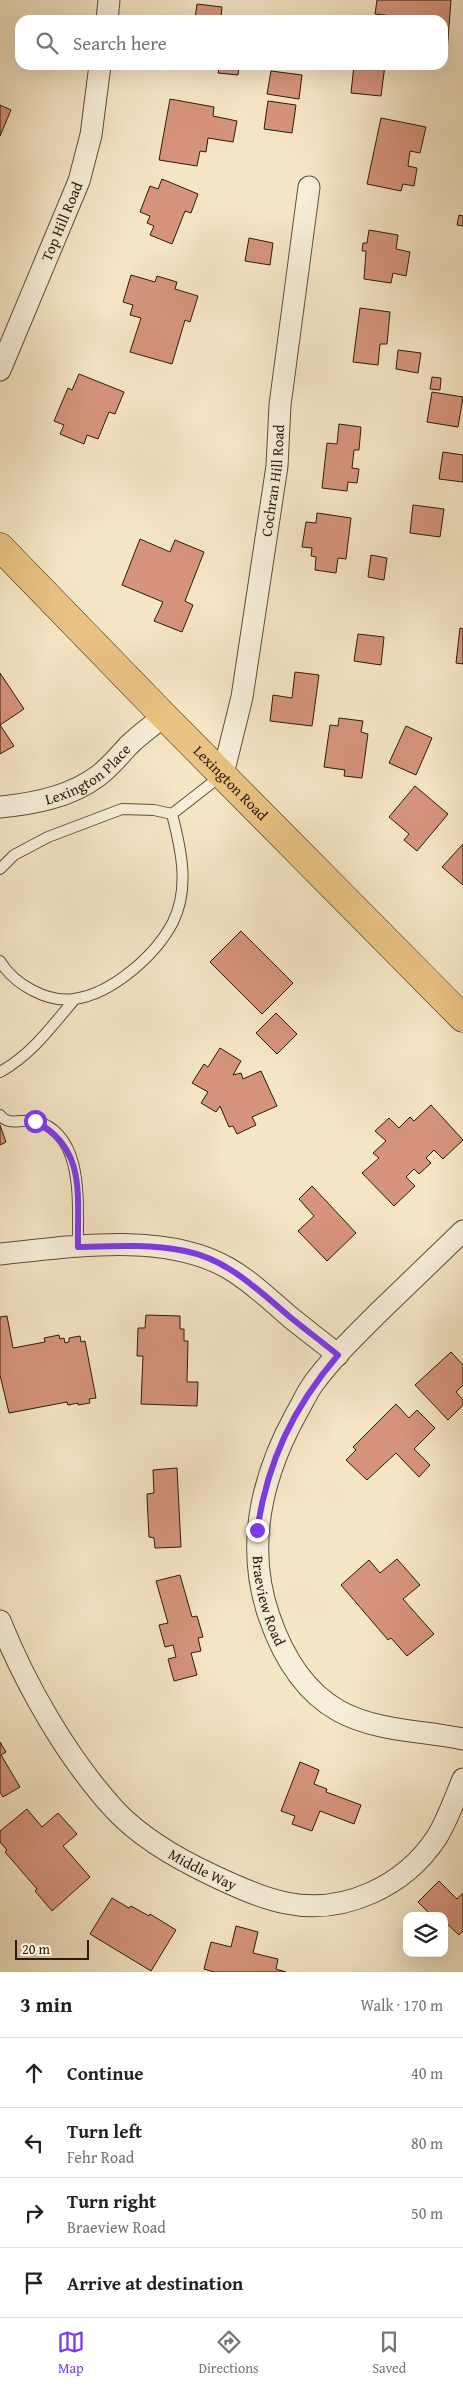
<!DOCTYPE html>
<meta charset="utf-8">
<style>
:root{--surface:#fff;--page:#f6f6f6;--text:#222;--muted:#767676;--line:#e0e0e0;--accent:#7c3aed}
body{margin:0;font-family:"Gentium Book Plus",serif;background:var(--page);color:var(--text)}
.controls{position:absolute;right:15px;bottom:15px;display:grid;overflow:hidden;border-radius:10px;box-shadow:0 5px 20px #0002}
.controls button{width:45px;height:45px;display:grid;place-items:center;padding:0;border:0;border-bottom:1px solid var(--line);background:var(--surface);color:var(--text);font:25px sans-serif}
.scale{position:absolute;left:15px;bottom:12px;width:74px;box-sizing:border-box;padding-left:5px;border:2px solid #291b08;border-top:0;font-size:14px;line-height:18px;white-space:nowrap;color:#291b08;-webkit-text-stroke:4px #f8efda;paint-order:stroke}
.stop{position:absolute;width:15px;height:15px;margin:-11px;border:4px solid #7c3aed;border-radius:50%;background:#fff}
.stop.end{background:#7c3aed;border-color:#fff;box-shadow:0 1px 5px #0008}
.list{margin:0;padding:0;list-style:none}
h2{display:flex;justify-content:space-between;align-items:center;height:65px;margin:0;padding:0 20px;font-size:21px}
h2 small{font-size:16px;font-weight:400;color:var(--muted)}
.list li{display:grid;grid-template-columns:32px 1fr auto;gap:15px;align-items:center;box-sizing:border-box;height:70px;padding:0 20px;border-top:1px solid var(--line)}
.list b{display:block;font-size:19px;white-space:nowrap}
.list p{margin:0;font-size:16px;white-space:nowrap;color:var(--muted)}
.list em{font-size:16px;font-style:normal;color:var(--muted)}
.icon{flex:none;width:28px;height:28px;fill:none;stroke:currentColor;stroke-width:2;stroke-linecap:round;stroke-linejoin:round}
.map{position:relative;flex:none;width:463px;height:1972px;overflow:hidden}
.search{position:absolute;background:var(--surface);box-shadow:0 5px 20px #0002;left:15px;right:15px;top:15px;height:55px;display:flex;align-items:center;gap:12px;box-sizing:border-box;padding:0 18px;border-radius:15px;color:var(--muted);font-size:19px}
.sheet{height:345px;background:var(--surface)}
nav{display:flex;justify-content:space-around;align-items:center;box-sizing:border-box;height:70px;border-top:1px solid var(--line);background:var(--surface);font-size:14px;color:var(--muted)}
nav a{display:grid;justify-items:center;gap:2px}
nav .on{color:var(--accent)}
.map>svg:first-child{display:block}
.building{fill:#d6947c;stroke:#291b08}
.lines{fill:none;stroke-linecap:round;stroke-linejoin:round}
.lane-casing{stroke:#5c4e38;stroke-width:12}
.street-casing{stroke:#5c4e38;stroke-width:23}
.primary-casing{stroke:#291b08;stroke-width:29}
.lane{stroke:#f8efda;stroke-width:10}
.street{stroke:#f8efda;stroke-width:21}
.primary{stroke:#eac383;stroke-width:28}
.route{stroke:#7c3aed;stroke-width:6}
.labels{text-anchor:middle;stroke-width:4;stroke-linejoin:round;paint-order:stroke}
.street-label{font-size:15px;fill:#291b08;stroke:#f8efda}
</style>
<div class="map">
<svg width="463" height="1972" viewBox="0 0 463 1972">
<rect width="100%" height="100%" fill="#f5e6c6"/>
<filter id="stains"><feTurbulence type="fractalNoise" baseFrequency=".004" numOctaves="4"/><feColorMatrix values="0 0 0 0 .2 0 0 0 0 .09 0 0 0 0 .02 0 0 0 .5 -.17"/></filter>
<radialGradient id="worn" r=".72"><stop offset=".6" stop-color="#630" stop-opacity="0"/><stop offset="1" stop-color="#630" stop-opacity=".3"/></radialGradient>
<g class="building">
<path d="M 377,0 L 451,0 L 447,52 L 443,51 L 443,20 L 401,20 L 401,17 L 375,14 Z"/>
<path d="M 197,4 L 222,7 L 221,17 L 244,20 L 188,20 L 189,17 L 195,18 Z"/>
<path d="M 199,65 L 246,65 L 246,67 L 239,66 L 238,75 L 218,73 L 219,68 Z"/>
<path d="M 354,65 L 385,65 L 381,96 L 351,93 Z"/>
<path d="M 271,71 L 302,75 L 299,99 L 267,94 Z"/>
<path d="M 170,99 L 214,107 L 213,116 L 237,121 L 233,142 L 208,138 L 206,152 L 200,151 L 197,166 L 159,160 Z"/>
<path d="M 268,101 L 296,105 L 292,133 L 264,129 Z"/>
<path d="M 0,105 L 11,110 L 0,136 Z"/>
<path d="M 381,118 L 426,127 L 420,153 L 410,151 L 408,166 L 417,168 L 414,186 L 403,184 L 401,191 L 367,184 Z"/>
<path d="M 162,179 L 198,194 L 191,213 L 185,211 L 172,244 L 150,235 L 154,226 L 147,223 L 150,216 L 140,212 L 150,186 L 158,189 Z"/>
<path d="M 459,215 L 463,216 L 463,226 L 457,225 Z"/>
<path d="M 369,230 L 398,235 L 396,249 L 410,252 L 406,276 L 393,273 L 391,283 L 364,279 L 366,251 L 362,251 L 363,243 L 367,243 Z"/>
<path d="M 249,238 L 273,243 L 270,265 L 245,261 Z"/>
<path d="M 131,275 L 155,282 L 157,276 L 177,282 L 175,289 L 198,296 L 190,322 L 185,320 L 172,364 L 130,352 L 141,318 L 130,315 L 133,305 L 123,302 Z"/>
<path d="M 360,308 L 390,312 L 387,344 L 380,344 L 378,365 L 353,362 Z"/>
<path d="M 398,350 L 421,353 L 418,373 L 396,369 Z"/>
<path d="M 79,374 L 124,392 L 115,414 L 109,412 L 98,439 L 87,435 L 84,444 L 60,434 L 64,425 L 54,421 L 68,388 L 72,390 Z"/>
<path d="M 432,377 L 441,378 L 440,390 L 430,389 Z"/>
<path d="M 432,392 L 463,397 L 458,427 L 427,422 Z"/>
<path d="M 339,424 L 361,427 L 359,450 L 354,450 L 352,468 L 359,469 L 357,483 L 348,482 L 347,491 L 322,488 L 327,443 L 337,444 Z"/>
<path d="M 443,452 L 463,455 L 463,482 L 439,479 Z"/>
<path d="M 413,505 L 444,509 L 440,537 L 410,533 Z"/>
<path d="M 317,513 L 351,518 L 346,559 L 338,558 L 336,573 L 315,570 L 316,557 L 311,556 L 312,548 L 302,547 L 306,522 L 316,523 Z"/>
<path d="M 140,539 L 170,552 L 175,540 L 204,552 L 185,601 L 193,605 L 182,632 L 154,621 L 163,602 L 122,585 Z"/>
<path d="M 371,555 L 387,558 L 384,580 L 368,577 Z"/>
<path d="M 460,628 L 463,629 L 463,664 L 456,663 Z"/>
<path d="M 358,634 L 384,637 L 381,665 L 354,661 Z"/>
<path d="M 295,672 L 319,675 L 312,726 L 270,721 L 273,695 L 292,698 Z"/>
<path d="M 0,673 L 24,709 L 0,725 L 14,746 L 0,754 Z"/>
<path d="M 339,718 L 363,721 L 361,732 L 368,734 L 362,778 L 344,776 L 345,770 L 324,767 L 330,725 L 338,726 Z"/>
<path d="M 406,726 L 432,738 L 416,775 L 389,763 Z"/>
<path d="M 415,786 L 448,814 L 417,851 L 404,840 L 409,834 L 389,817 Z"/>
<path d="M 463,844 L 463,885 L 442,867 Z"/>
<path d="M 241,931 L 293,983 L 262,1014 L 210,962 Z"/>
<path d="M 276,1013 L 297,1034 L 277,1054 L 256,1033 Z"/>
<path d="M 220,1048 L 241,1061 L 233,1075 L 241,1073 L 243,1079 L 261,1071 L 277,1106 L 252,1117 L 256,1125 L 237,1134 L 233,1126 L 229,1127 L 220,1106 L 216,1112 L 201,1103 L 208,1092 L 192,1083 L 204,1064 L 208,1067 Z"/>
<path d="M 431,1105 L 463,1140 L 443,1159 L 434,1150 L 426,1158 L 431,1163 L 419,1174 L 414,1169 L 406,1177 L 415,1186 L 394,1206 L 362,1173 L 379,1158 L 373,1153 L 386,1141 L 375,1131 L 389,1118 L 399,1128 L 410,1117 L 414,1121 Z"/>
<path d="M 0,1125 L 6,1142 L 0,1145 Z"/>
<path d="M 312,1186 L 356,1233 L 327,1261 L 298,1231 L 314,1216 L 299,1199 Z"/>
<path d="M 146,1315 L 180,1316 L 180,1329 L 184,1329 L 184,1341 L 188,1341 L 187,1382 L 198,1382 L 197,1406 L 141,1404 L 143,1356 L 137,1356 L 138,1328 L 145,1328 Z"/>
<path d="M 7,1316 L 13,1348 L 45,1342 L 44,1338 L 59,1335 L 60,1339 L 64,1338 L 65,1343 L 69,1342 L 69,1338 L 80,1336 L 81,1342 L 85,1341 L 96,1398 L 89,1399 L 90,1403 L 78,1405 L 78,1403 L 68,1405 L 67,1402 L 9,1413 L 0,1375 L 0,1317 Z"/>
<path d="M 451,1352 L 463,1365 L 463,1385 L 456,1392 L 463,1400 L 463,1405 L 448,1420 L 415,1385 Z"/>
<path d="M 396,1404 L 409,1418 L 417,1410 L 435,1428 L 414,1449 L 430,1465 L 419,1477 L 396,1453 L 367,1480 L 346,1460 L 356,1450 L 353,1447 Z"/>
<path d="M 177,1468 L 181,1547 L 155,1548 L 154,1538 L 149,1537 L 147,1496 L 147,1494 L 154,1493 L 153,1470 Z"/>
<path d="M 397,1559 L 420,1585 L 403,1599 L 434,1634 L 407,1656 L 391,1638 L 388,1640 L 341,1585 L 369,1560 L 380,1573 Z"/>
<path d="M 180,1575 L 192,1617 L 197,1616 L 203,1637 L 198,1638 L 201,1651 L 191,1653 L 197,1675 L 174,1681 L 168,1659 L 176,1657 L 173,1645 L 165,1647 L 159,1625 L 168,1623 L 156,1581 Z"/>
<path d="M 0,1742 L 6,1752 L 1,1755 L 20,1787 L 3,1797 L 0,1792 Z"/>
<path d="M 300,1762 L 319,1770 L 314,1784 L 327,1789 L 326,1792 L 361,1805 L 354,1824 L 320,1811 L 312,1831 L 292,1824 L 295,1816 L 281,1811 Z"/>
<path d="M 27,1809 L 42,1827 L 58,1813 L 77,1834 L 63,1846 L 90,1877 L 52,1911 L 35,1891 L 37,1889 L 5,1852 L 7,1850 L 0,1842 L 0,1831 Z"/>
<path d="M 439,1881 L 457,1899 L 463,1893 L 463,1931 L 459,1935 L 444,1921 L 444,1916 L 432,1916 L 418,1902 Z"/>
<path d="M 112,1898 L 129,1908 L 131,1906 L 149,1916 L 150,1914 L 176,1930 L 151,1971 L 90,1934 Z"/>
<path d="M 236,1926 L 258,1932 L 253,1953 L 278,1959 L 276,1969 L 286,1972 L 214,1972 L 204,1969 L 211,1942 L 231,1947 Z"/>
</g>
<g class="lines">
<g class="lane-casing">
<g id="lane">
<path d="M 172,814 L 222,775"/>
<path d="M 0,869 L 14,855 L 48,837 L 122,809 L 154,810 L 172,814"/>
<path d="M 0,961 C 14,984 47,1003 74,999 C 112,994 156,955 173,922 C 190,888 181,849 172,814"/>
<path d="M 0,1072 C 31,1055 52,1026 74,1000"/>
<path d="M 0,1115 C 9,1127 23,1118 36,1121 C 86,1135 77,1207 78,1247"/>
</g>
</g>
<g class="street-casing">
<g id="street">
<path d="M 107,20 L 109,0"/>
<path id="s1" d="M 0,370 L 79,181 L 91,135 L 100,65"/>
<path id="s2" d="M 223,774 L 242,697 L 277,466 L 280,405 L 309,187"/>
<path id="s3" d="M 0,807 C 34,804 70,797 98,776 C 109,768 119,756 128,746 C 139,735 152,726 164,716"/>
<path id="s4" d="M 463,1231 C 435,1258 407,1285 379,1312 C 356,1335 332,1358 313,1384 C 306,1394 302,1404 296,1414 C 261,1478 245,1546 269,1616 C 282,1654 303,1691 339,1711 C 378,1732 421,1730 463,1739"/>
<path d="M 0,1254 C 70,1247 164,1231 228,1268 C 251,1281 270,1300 290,1317 C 306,1330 322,1342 338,1355"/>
<path id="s5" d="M 0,1621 C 26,1686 68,1759 115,1810 C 142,1839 178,1859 212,1875 C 235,1886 261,1898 286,1903 C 344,1915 405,1886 437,1837 C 448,1819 455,1798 463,1779"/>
</g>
</g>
<g class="primary-casing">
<g id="primary">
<path id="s6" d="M 0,547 L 164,716 L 463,1018"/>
</g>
</g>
<use href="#lane" class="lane"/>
<use href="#street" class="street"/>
<use href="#primary" class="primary"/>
</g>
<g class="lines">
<path class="route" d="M 35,1121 C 87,1149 77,1195 78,1247 C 114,1246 149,1244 185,1251 C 227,1259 258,1290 290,1317 C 306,1330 322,1342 338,1355 C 293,1408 268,1460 257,1530"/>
</g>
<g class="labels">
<g class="street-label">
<text dy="5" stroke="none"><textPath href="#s1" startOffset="161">Top Hill Road</textPath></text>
<text dy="5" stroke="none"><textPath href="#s2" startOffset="298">Cochran Hill Road</textPath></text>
<text dy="5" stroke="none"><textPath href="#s3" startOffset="96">Lexington Place</textPath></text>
<text dy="5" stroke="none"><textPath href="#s6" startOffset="330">Lexington Road</textPath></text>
<text dy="5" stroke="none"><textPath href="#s4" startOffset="444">Braeview Road</textPath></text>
<text dy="5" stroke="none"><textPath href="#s5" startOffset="329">Middle Way</textPath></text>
</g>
</g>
<rect width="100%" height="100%" filter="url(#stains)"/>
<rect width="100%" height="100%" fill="url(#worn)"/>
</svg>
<div class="controls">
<button><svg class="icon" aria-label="layers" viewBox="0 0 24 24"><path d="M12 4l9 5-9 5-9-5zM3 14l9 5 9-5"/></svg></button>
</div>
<div class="scale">20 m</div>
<div class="stop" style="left:35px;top:1121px"></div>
<div class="stop end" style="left:257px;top:1530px"></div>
<div class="search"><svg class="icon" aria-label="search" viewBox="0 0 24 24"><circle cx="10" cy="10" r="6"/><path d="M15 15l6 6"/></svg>Search here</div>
</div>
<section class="sheet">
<h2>3 min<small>Walk · 170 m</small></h2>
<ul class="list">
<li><svg class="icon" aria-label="ahead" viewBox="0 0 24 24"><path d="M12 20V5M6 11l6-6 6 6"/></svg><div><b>Continue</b></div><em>40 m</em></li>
<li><svg class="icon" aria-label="left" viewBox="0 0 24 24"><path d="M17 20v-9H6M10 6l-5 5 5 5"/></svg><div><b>Turn left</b><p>Fehr Road</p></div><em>80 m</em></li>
<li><svg class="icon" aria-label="right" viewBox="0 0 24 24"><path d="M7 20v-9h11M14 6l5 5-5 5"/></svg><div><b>Turn right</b><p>Braeview Road</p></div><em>50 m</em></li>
<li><svg class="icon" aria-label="arrive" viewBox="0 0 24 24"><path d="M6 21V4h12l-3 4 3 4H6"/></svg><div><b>Arrive at destination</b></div></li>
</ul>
</section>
<nav>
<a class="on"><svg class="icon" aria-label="map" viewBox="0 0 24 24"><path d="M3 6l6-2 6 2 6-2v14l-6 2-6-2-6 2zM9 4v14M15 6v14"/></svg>Map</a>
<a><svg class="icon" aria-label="directions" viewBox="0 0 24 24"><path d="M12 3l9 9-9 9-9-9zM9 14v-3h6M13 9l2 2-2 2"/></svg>Directions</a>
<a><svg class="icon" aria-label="saved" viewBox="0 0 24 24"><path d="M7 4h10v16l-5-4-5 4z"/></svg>Saved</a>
</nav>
